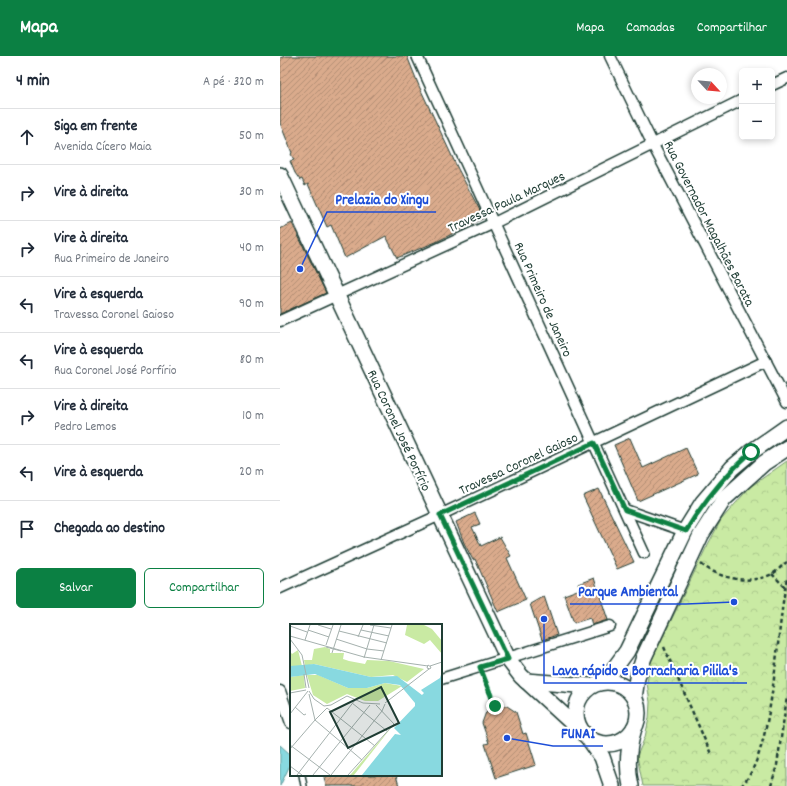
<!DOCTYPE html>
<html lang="pt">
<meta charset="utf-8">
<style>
:root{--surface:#fff;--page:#f6f6f7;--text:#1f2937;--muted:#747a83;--line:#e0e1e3;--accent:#0b8043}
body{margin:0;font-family:Dekko,sans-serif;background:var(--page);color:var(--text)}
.controls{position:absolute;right:12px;top:12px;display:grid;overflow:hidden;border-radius:6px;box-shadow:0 2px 6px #0003}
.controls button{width:36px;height:36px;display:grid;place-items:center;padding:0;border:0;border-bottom:1px solid var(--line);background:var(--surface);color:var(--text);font:20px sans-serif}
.compass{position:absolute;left:411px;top:12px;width:36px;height:36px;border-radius:50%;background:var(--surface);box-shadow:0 2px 6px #0003;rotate:116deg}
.stop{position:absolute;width:12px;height:12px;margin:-9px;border:3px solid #0b8043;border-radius:50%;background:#fff}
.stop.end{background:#0b8043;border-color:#fff;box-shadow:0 1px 4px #0008}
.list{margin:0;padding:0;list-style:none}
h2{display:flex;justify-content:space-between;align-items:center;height:52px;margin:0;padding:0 16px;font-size:17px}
h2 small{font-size:13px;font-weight:400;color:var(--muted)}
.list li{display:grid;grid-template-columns:26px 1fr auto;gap:12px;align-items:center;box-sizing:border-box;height:56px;padding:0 16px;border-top:1px solid var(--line)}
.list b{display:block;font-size:15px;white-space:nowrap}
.list p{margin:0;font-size:13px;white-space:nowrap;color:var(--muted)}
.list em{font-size:13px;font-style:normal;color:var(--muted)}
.actions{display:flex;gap:8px;padding:12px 16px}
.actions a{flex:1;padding:9px 0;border:1px solid var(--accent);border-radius:6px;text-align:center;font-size:14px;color:var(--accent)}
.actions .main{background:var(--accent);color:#fff}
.icon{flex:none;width:22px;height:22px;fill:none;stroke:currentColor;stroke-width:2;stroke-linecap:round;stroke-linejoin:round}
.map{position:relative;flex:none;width:507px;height:730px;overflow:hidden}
header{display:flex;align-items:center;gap:24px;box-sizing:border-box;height:56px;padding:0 20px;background:var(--accent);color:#fff}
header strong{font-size:19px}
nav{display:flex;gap:22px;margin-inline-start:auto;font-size:14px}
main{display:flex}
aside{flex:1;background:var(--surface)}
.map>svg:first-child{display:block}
.park{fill:url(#park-crowns);stroke:#74946c}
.water{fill:#88d9e0;stroke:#5e9b9b}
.building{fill:url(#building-hatch);stroke:#1f3d34}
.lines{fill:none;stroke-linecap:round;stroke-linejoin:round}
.lane-casing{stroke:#1f3d34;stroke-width:8}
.street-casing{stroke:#1f3d34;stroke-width:13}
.secondary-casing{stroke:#1f3d34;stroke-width:18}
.path{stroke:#1f3d34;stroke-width:2.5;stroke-dasharray:4 3;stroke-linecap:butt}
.lane{stroke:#fff;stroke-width:5}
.street{stroke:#fff;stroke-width:10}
.secondary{stroke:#fff;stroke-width:15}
.route{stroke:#0b8043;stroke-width:5}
.labels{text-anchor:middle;stroke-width:4;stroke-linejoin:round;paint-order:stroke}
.street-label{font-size:14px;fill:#1f3d34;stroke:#fff}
.inset-road{fill:none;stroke:#a5b1ae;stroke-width:1}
.view{fill:#1f3d34;fill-opacity:0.15;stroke:#1f3d34;stroke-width:2}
.inset-edge{fill:none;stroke:#1f3d34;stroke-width:2}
.leader{fill:none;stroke:#1d4ed8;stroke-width:1.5}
.callout-dot{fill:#1d4ed8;stroke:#fff;stroke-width:1.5}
.callout-label{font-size:15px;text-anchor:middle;font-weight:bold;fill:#1d4ed8;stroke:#fff;stroke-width:4;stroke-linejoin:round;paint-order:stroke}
</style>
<header>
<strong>Mapa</strong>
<nav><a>Mapa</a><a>Camadas</a><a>Compartilhar</a></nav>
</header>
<main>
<aside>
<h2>4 min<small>A pé · 320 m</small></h2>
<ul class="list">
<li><svg class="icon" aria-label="ahead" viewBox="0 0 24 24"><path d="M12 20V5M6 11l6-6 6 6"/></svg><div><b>Siga em frente</b><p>Avenida Cícero Maia</p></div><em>50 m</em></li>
<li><svg class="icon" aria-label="right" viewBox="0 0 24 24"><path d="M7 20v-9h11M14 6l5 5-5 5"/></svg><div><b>Vire à direita</b></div><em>30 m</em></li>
<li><svg class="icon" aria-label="right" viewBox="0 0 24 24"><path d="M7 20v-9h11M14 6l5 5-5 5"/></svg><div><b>Vire à direita</b><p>Rua Primeiro de Janeiro</p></div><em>40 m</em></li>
<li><svg class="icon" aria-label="left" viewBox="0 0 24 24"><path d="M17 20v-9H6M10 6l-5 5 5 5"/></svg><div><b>Vire à esquerda</b><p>Travessa Coronel Gaioso</p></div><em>90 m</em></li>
<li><svg class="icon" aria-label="left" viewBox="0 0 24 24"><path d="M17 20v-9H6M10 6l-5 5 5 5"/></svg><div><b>Vire à esquerda</b><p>Rua Coronel José Porfírio</p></div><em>80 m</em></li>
<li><svg class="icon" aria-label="right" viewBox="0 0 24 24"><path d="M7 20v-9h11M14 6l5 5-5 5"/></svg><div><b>Vire à direita</b><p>Pedro Lemos</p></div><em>10 m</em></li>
<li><svg class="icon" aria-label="left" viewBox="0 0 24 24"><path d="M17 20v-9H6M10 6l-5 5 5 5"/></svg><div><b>Vire à esquerda</b></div><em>20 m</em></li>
<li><svg class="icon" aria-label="arrive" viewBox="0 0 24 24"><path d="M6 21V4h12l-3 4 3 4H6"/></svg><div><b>Chegada ao destino</b></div></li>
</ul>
<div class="actions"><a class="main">Salvar</a><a>Compartilhar</a></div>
</aside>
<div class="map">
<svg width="507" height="730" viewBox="0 0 507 730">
<defs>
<pattern id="park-crowns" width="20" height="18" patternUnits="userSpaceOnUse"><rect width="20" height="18" fill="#c9eaa3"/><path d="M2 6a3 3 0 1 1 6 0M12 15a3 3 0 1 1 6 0" fill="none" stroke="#acca8d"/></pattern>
<pattern id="building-hatch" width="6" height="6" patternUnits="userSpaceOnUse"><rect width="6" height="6" fill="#daab8c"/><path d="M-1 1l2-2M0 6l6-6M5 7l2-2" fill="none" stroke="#b08c73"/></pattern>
</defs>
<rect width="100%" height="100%" fill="#fff"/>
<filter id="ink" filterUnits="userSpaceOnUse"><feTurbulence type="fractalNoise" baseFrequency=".025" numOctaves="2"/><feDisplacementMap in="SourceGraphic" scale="8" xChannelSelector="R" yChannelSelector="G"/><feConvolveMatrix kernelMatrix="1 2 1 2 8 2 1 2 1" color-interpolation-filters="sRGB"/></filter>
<g filter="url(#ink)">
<path class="park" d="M 507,405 L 507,730 L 363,730 L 357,700 L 365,681 L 369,662 L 370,646 L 367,627 L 370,608 L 426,492 L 441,464 L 470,431 Z"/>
<path class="water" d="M 0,689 L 11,699 L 11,707 L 0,730 Z"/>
<g class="building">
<path d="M 5,0 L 127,0 L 139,30 L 178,113 L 204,162 L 156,186 L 117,202 L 106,180 L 65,202 L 51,169 L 47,171 L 28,128 L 25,130 L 22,123 L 20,124 L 15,117 L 10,105 L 14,104 L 11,98 L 12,97 L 0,67 L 0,2 Z"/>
<path d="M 12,167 L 46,237 L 0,258 L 0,173 Z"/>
<path d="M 350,382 L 363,412 L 406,392 L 418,418 L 358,445 L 334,389 Z"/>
<path d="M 319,433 L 354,506 L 337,513 L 303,440 Z"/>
<path d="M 195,457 L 200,468 L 192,471 L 201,490 L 220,481 L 231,500 L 227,502 L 246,544 L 218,556 L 195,503 L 193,504 L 184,487 L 176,466 Z"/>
<path d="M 314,522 L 328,564 L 312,569 L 310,562 L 294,567 L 284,539 L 300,533 L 298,528 Z"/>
<path d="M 264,540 L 277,579 L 262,584 L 250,548 Z"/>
<path d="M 217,649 L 227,650 L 236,656 L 243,678 L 246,677 L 256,709 L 216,722 L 205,688 L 209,687 L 202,667 L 206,656 Z"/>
<path d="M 50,719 L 116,719 L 119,730 L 46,730 L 44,721 Z"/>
</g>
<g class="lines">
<g class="lane-casing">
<path id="lane" d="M 22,719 L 24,730"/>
</g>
<g class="street-casing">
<g id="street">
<path d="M 137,0 L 364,497"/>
<path d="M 330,0 L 373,89 L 507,346"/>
<path d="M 492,29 L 507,22"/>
<path d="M 0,265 L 214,167 L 462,44"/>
<path d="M 345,454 L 405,475"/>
<path d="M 0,532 L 160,459 L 486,305"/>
<path d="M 161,623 L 330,570"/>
<path d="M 0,635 L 11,667"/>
</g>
</g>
<g class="secondary-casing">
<g id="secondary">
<path d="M 0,119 L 228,603 L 241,620 L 302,676"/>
<path d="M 246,625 L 310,630"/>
<circle cx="327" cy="657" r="31"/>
<path d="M 321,626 L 331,617 L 347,595 L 405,475 L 423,446 L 452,412 L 471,396 L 507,371"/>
<path d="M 354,642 L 357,622 L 364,601 L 421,479 L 444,443 L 484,407 L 507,392"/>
<path d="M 309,683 L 322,701 L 332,730"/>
<path d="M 351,730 C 346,710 348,692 354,672"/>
</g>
</g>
<g class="path">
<path d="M 421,508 C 440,523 470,529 492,518 C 498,515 502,509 507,506"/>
<path d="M 492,518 L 505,531"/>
<path d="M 384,591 L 431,698"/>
<path d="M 203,621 L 215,650"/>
<path d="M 461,730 C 495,698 496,571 507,523"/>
<path d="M 491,730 L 497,709 L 507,641"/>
</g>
<use href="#lane" class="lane"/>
<use href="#street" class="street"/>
<use href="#secondary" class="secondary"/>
</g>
</g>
<g class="lines" filter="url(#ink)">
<path class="route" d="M 215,650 L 200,611 L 228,603 L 160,459 L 314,387 L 345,454 L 406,475 C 424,445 444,420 471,396"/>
</g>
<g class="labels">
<g class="street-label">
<text transform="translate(226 145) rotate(-25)" y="5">Travessa Paula Marques</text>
<text transform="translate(430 167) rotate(63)" y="5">Rua Governador Magalhães Barata</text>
<text transform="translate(264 243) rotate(66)" y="5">Rua Primeiro de Janeiro</text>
<text transform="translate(120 374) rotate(65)" y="5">Rua Coronel José Porfírio</text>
<text transform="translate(238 407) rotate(-25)" y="5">Travessa Coronel Gaioso</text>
</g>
</g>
<g transform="translate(10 568)">
<rect width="152" height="152" fill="#fff"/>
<path d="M 117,1 L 134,1 L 142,5 L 152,17 L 152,30 L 140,16 L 134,20 L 115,11 ZM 35,23 L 40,25 L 40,29 L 54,29 L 53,35 L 59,37 L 75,40 L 77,36 L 99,37 L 134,45 L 117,58 L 103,51 L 81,53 L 24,40 L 15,42 L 14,36 L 22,36 L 24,25 ZM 8,26 L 12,42 L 0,42 L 0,27 L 2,30 ZM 14,51 L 15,64 L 0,67 L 0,53 ZM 17,51 L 28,51 L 58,64 L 77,64 L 95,59 L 112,62 L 88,77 L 75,77 L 57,70 L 37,80 L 23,71 ZM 104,100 L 64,151 L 60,151 L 62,149 Z" fill="#c9eaa3"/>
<path d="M 24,40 L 81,53 L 107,52 L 132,71 L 134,69 L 131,66 L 150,54 L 152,47 L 152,151 L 72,151 L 105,110 L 111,111 L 104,104 L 125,82 L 125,79 L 110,61 L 95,59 L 77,64 L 58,64 L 25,50 L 0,53 L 0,42 Z" fill="#88d9e0"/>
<path class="inset-road" d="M 28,1 L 41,5M 80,1 L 101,4M 0,2 L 17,8M 18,6 L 39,13M 71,6 L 99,12M 49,7 L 97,19M 0,12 L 74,33 L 138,42M 68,13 L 73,1M 0,15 L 12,31 L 19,64M 46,15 L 77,25 L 94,27M 15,16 L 20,1M 36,21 L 43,1M 36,23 L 51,27M 42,29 L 51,1M 74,34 L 84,1M 91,36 L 102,1M 138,41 L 141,43 L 140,45 L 137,44 ZM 140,42 L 152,38M 14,50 L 16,64M 19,67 L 24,75 L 34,82 L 41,81 L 57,72 L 73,79 L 90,80M 0,69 L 16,66M 19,70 L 25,96 L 72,136M 62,79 L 97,107M 95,79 L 139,45M 5,83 L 14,91 L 16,90M 37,84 L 85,122M 0,90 L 18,67M 25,96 L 37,84M 0,121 L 40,151M 0,125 L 25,96M 0,142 L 12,151M 7,151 L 65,76M 23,151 L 80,81M 41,151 L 92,87 L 95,80M 58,151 L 104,100 L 86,81"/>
<path class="view" d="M 91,63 L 109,99 L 58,124 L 40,88 Z"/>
<rect width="152" height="152" class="inset-edge"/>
</g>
<path class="leader" d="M20 213L47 156H156M454 546L406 548H290M264 563L264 627H467M227 682L273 690H323"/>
<g class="callout-dot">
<circle cx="20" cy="213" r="4"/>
<circle cx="454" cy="546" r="4"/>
<circle cx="264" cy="563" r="4"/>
<circle cx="227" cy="682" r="4"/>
</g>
<g class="callout-label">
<text x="102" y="148">Prelazia do Xingu</text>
<text x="348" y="540">Parque Ambiental</text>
<text x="365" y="619">Lava rápido e Borracharia Pilila's</text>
<text x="298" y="682">FUNAI</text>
</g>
</svg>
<div class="controls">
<button>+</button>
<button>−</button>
</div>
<svg class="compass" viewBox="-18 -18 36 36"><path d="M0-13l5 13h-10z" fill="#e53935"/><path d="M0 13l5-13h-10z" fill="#747a83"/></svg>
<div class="stop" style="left:471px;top:396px"></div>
<div class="stop end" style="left:215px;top:650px"></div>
</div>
</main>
